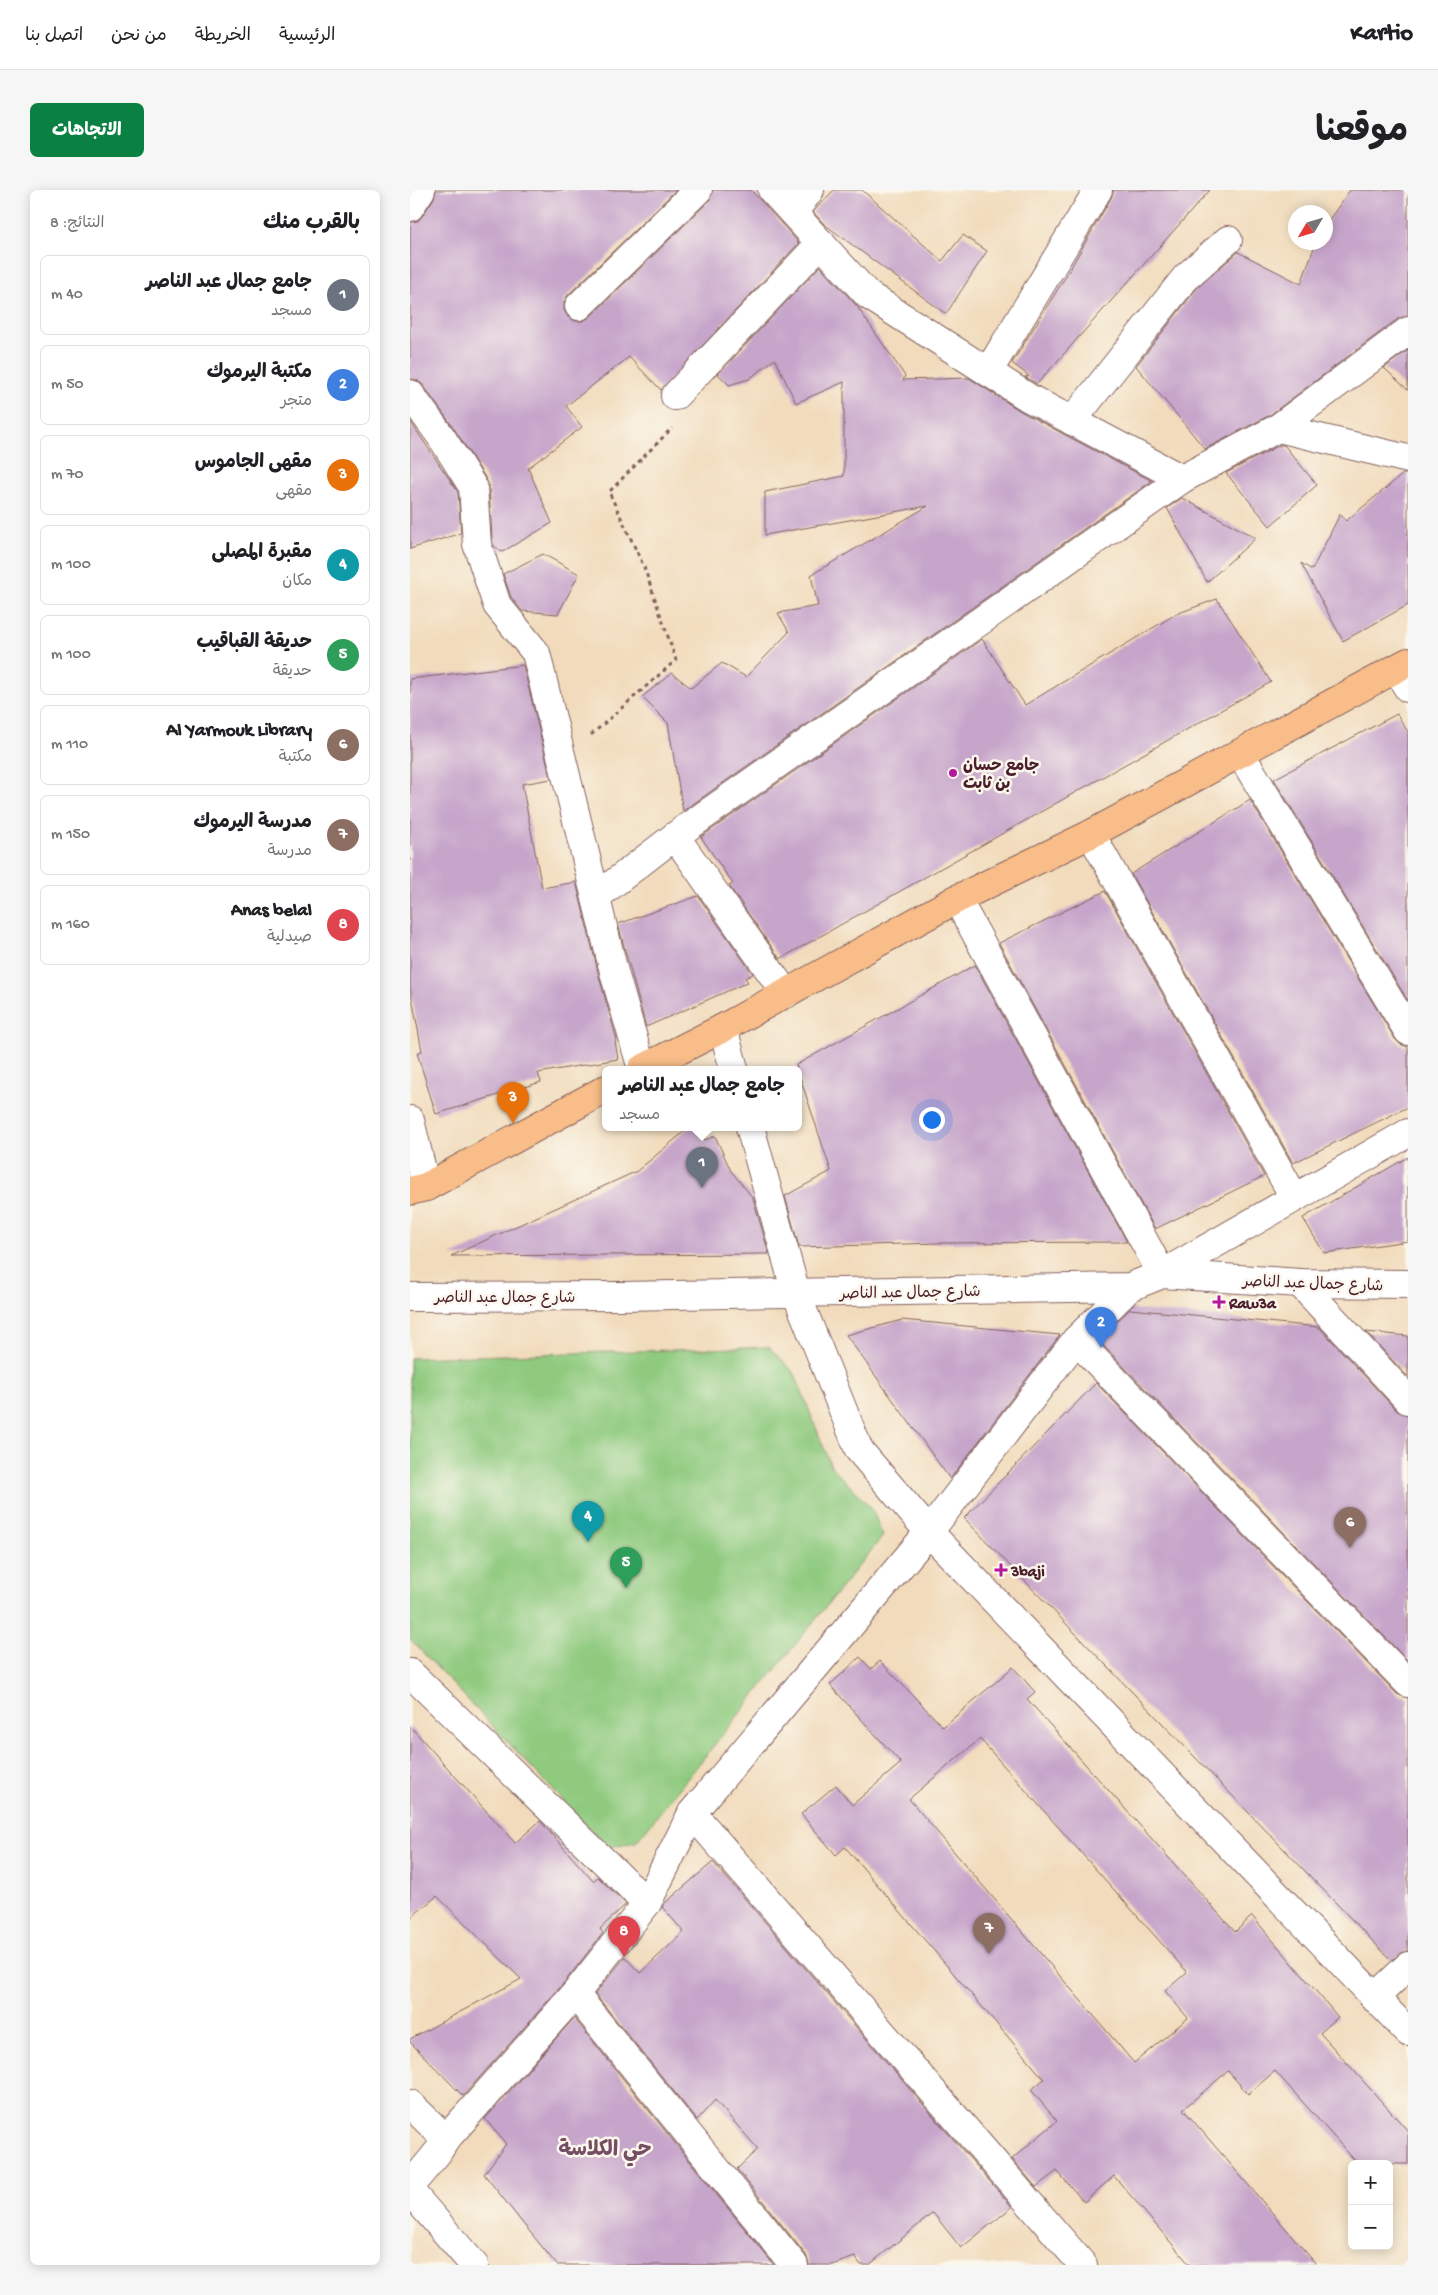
<!DOCTYPE html>
<html lang="ar">
<meta charset="utf-8">
<style>
:root{--surface:#fff;--page:#f6f6f6;--text:#202124;--muted:#757577;--line:#e0e0e0;--accent:#0b8043}
body{margin:0;font-family:"Gochi Hand","Playpen Sans Arabic",sans-serif;background:var(--page);color:var(--text);direction:rtl}
.controls{position:absolute;right:15px;bottom:15px;display:grid;overflow:hidden;border-radius:8px;box-shadow:0 2px 12px #0003}
.controls button{width:45px;height:45px;display:grid;place-items:center;padding:0;border:0;border-bottom:1px solid var(--line);background:var(--surface);color:var(--text);font:25px sans-serif}
.compass{position:absolute;left:878px;top:15px;width:45px;height:45px;border-radius:50%;background:var(--surface);box-shadow:0 2px 12px #0003;rotate:232deg}
.you{position:absolute;left:521px;top:929px;width:18px;height:18px;margin:-12px;border:4px solid #fff;border-radius:50%;background:#1a73e8;box-shadow:0 0 0 8px #1a73e833}
.badge{display:grid;place-items:center;width:32px;height:32px;border-radius:50%;background:var(--accent);color:#fff;font-size:16px;font-weight:700}
.pin{position:absolute;translate:-50% -41px;filter:drop-shadow(0 1px 2px #0008)}
.pin::after{content:'';position:absolute;top:26px;width:18px;height:15px;background:inherit;clip-path:polygon(0 0,100% 0,50% 100%)}
.popup{position:absolute;left:192px;top:876px;width:200px;height:65px;box-sizing:border-box;display:grid;place-content:center;border-radius:8px;background:var(--surface);filter:drop-shadow(0 1px 4px #0005);font-size:16px;white-space:nowrap;color:var(--muted)}
.popup b{font-size:19px;color:var(--text)}
.popup::after{content:'';position:absolute;left:50%;top:100%;margin-left:-10px;border:10px solid transparent;border-top-color:var(--surface)}
.list{margin:0;padding:0;list-style:none}
h2{display:flex;justify-content:space-between;align-items:center;height:65px;margin:0;padding:0 20px;font-size:21px}
h2 small{font-size:16px;font-weight:400;color:var(--muted)}
.list li{display:grid;grid-template-columns:32px 1fr auto;gap:15px;align-items:center;box-sizing:border-box;height:80px;margin:0 10px 10px;padding:0 10px;border:1px solid var(--line);border-radius:8px}
.list b{display:block;font-size:19px;white-space:nowrap}
.list p{margin:0;font-size:16px;white-space:nowrap;color:var(--muted)}
.list em{font-size:16px;font-style:normal;color:var(--muted)}
.map{position:relative;flex:none;width:998px;height:2075px;overflow:hidden;direction:ltr;border-radius:8px}
header{display:flex;align-items:center;gap:30px;box-sizing:border-box;height:70px;padding:0 25px;background:var(--surface);border-bottom:1px solid var(--line)}
header strong{font-size:24px}
nav{display:flex;gap:28px;margin-inline-start:auto;font-size:18px}
.intro{display:flex;align-items:center;justify-content:space-between;box-sizing:border-box;height:120px;padding:0 30px}
h1{margin:0;font-size:35px}
.button{padding:12px 22px;border-radius:8px;background:var(--accent);color:#fff;font-size:18px;font-weight:700}
main{display:flex;gap:30px;padding:0 30px}
aside{flex:1;background:var(--surface);border-radius:8px;box-shadow:0 2px 12px #0003}
.map>svg:first-child{display:block}
.green{fill:#8fca7f;stroke:#6c7455}
.building{fill:#c6a5ca;fill-rule:evenodd}
.lines{fill:none;stroke-linecap:round;stroke-linejoin:round}
.minor-casing{stroke:#84615e;stroke-width:30}
.major-casing{stroke:#84615e;stroke-width:30}
.path{stroke:#84615e;stroke-width:3;stroke-dasharray:4 4;stroke-linecap:butt}
.minor{stroke:#fff;stroke-width:28}
.major{stroke:#f8bd88;stroke-width:28}
.poi-dot{fill:#b5179e;stroke:#fbf7ec;stroke-width:2}
.labels{text-anchor:middle;stroke-width:5;stroke-linejoin:round;paint-order:stroke}
.poi-label{font-size:16px;font-weight:bold;fill:#4a1f2b;stroke:#fbf7ec;text-anchor:start}
.street-label{font-size:16px;fill:#4a1f2b;stroke:#fbf7ec}
.district-label{font-size:21px;font-weight:bold;fill:#754e63;stroke:#fbf7ec}
</style>
<header>
<strong>Kartio</strong>
<nav><a>الرئيسية</a><a>الخريطة</a><a>من نحن</a><a>اتصل بنا</a></nav>
</header>
<div class="intro"><h1>موقعنا</h1><a class="button">الاتجاهات</a></div>
<main>
<div class="map">
<svg width="998" height="2075" viewBox="0 0 998 2075">
<rect width="100%" height="100%" fill="#fbf7ec"/>
<filter id="ink" filterUnits="userSpaceOnUse"><feTurbulence type="fractalNoise" baseFrequency=".02" numOctaves="2"/><feDisplacementMap in="SourceGraphic" scale="10" xChannelSelector="R" yChannelSelector="G"/><feConvolveMatrix kernelMatrix="1 2 1 2 8 2 1 2 1" color-interpolation-filters="sRGB"/></filter>
<filter id="wash" filterUnits="userSpaceOnUse"><feTurbulence type="fractalNoise" baseFrequency=".0096" numOctaves="4" result="noise"/><feDisplacementMap in="SourceGraphic" scale="20" xChannelSelector="R" yChannelSelector="G"/><feGaussianBlur stdDeviation="1.12" result="paint"/><feColorMatrix in="noise" values="0 0 0 0 0 0 0 0 0 0 0 0 0 0 0 0 0 1.4 0 .05"/><feComposite in="paint" operator="in"/></filter>
<g filter="url(#wash)">
<rect width="100%" height="100%" fill="#f1dbbc"/>
<path class="green" d="M 359,1157 L 385,1184 L 421,1276 L 462,1319 L 473,1346 L 226,1652 L 197,1657 L 0,1449 L 0,1168 Z"/>
<g id="blocks">
<g class="building">
<path d="M 26,0 L 266,0 L 158,105 L 154,112 L 154,120 L 158,127 L 165,131 L 173,131 L 180,127 L 299,11 L 303,0 L 341,0 L 389,53 L 251,200 L 219,167 L 156,216 L 172,237 L 118,278 L 142,333 L 92,362 L 84,356 L 82,351 L 79,296 L 76,289 L 45,240 L 13,195 L 7,190 L 0,189 L 0,32 L 8,31 L 13,25 L 24,8 Z"/>
<path d="M 424,0 L 452,0 L 532,71 L 553,45 L 577,61 L 536,124 L 414,34 L 403,22 Z"/>
<path d="M 704,0 L 800,0 L 627,194 L 615,187 L 619,186 L 602,173 L 656,86 L 701,8 Z"/>
<path d="M 940,0 L 998,0 L 998,126 L 989,128 L 860,225 L 795,259 L 726,176 L 787,98 L 828,62 L 891,94 L 906,52 L 916,52 L 916,34 Z"/>
<path d="M 410,76 L 446,115 L 495,186 L 493,190 L 559,188 L 612,222 L 742,291 L 273,621 L 258,533 L 232,507 L 262,483 L 281,498 L 312,473 L 336,487 L 379,442 L 368,423 L 408,416 L 401,385 L 518,316 L 355,345 L 355,302 L 434,286 L 434,192 L 386,213 L 365,169 L 339,189 L 319,195 L 308,184 Z"/>
<path d="M 998,160 L 998,200 L 974,178 Z"/>
<path d="M 0,231 L 48,302 L 51,343 L 0,359 Z"/>
<path d="M 870,255 L 874,255 L 907,295 L 860,336 L 816,283 Z"/>
<path d="M 993,284 L 998,284 L 998,415 L 933,451 L 891,373 L 902,380 L 930,324 L 936,331 Z"/>
<path d="M 772,308 L 846,348 L 797,392 L 757,318 Z"/>
<path d="M 133,364 L 169,384 L 148,424 L 112,421 L 101,407 L 93,384 Z"/>
<path d="M 807,409 L 861,492 L 370,769 L 319,696 L 323,694 L 291,647 L 572,449 L 615,515 L 766,424 Z"/>
<path d="M 113,475 L 141,589 L 112,594 L 132,698 L 166,692 L 190,790 L 207,850 L 205,851 L 208,869 L 128,883 L 131,892 L 26,924 L 7,863 L 12,861 L 0,797 L 0,489 Z"/>
<path d="M 987,524 L 998,542 L 998,811 L 864,589 Z"/>
<path d="M 840,610 L 985,849 L 990,854 L 998,857 L 998,917 L 883,973 L 721,684 Z"/>
<path d="M 695,701 L 854,986 L 745,1039 L 589,753 Z"/>
<path d="M 288,706 L 343,784 L 335,788 L 338,792 L 236,837 L 208,734 Z"/>
<path d="M 565,775 L 717,1052 L 528,1053 L 389,1057 L 375,1006 L 421,981 L 386,875 Z"/>
<path d="M 280,937 L 285,937 L 295,950 L 305,946 L 321,981 L 343,1008 L 359,1064 L 41,1066 L 227,981 Z"/>
<path d="M 998,967 L 998,1051 L 914,1063 L 893,1028 Z"/>
<path d="M 720,1119 L 909,1137 L 987,1221 L 998,1225 L 998,1471 L 688,1150 Z"/>
<path d="M 492,1130 L 650,1145 L 540,1289 L 436,1145 Z"/>
<path d="M 956,1142 L 998,1146 L 998,1187 Z"/>
<path d="M 686,1193 L 987,1504 L 998,1508 L 998,1760 L 981,1770 L 554,1328 Z"/>
<path d="M 450,1467 L 461,1479 L 470,1471 L 533,1537 L 603,1477 L 625,1502 L 617,1509 L 825,1742 L 842,1726 L 928,1827 L 910,1843 L 998,1941 L 998,1974 L 948,1974 L 865,1881 L 838,1904 L 818,1881 L 773,1919 L 907,2075 L 780,2075 L 704,1986 L 674,2012 L 647,1981 L 626,1997 L 602,1969 L 647,1931 L 621,1900 L 634,1889 L 435,1657 L 426,1665 L 391,1624 L 426,1595 L 442,1615 L 491,1573 L 420,1495 ZM 570,1549 L 777,1782 L 755,1801 L 778,1828 L 724,1873 L 499,1609 Z"/>
<path d="M 0,1536 L 105,1653 L 130,1631 L 183,1691 L 188,1687 L 216,1714 L 190,1739 L 193,1743 L 153,1794 L 53,1906 L 0,1852 L 0,1849 L 111,1789 L 27,1706 L 0,1728 Z"/>
<path d="M 303,1672 L 602,2017 L 551,2058 L 523,2023 L 459,2075 L 451,2075 L 445,2067 L 422,2075 L 399,2075 L 396,2065 L 327,1979 L 348,1959 L 305,1910 L 287,1930 L 185,1804 L 215,1767 L 230,1783 L 274,1742 L 252,1717 L 255,1713 Z"/>
<path d="M 164,1828 L 265,1953 L 364,2075 L 147,2075 L 111,2031 L 74,1984 L 96,1954 L 75,1929 Z"/>
</g>
</g>
</g>
<g filter="url(#ink)">
<use href="#blocks" fill-opacity="0" stroke="#84615e" stroke-width="1"/>
<g class="lines">
<g class="minor-casing">
<g id="minor">
<path d="M 362,0 L 458,105 L 619,208 L 772,289"/>
<path d="M 0,17 L 11,0"/>
<path d="M 383,23 L 400,0"/>
<path d="M 169,116 L 288,0"/>
<path d="M 578,182 L 688,0"/>
<path d="M 0,204 L 32,248 L 63,297 L 67,354 L 87,415 L 126,463 L 205,786 L 232,879"/>
<path d="M 265,206 L 411,53"/>
<path d="M 662,231 L 776,87 L 818,50"/>
<path d="M 868,238 L 998,269"/>
<path d="M 986,479 L 998,498"/>
<path d="M 830,563 L 998,841"/>
<path d="M 681,644 L 884,1007"/>
<path d="M 265,646 L 376,804"/>
<path d="M 186,707 L 265,646 L 772,289 L 868,238 L 998,141"/>
<path d="M 547,709 L 752,1084 L 998,943"/>
<path d="M 313,838 L 324,879"/>
<path d="M 0,930 L 16,997"/>
<path d="M 340,937 L 386,1103 L 449,1260 L 519,1342 L 998,1842"/>
<path d="M 890,1093 L 998,1210"/>
<path d="M 0,1107 L 211,1106 L 720,1097 L 752,1084 L 890,1093 L 998,1094"/>
<path d="M 666,1150 L 998,1493"/>
<path d="M 0,1483 L 237,1713"/>
<path d="M 282,1623 L 673,2075"/>
<path d="M 165,1804 L 384,2075"/>
<path d="M 964,1808 L 998,1776"/>
<path d="M 0,1914 L 36,1949"/>
<path d="M 0,1996 L 28,1962 L 36,1949 L 165,1804 L 237,1713 L 282,1623 L 519,1342 L 666,1150 L 720,1097"/>
<path d="M 0,2001 L 64,2075"/>
</g>
</g>
<g class="major-casing">
<g id="major">
<path d="M 232,879 L 313,838 L 547,709 L 681,644 L 998,472"/>
<path d="M 0,1001 L 16,997 L 196,899"/>
</g>
</g>
<path class="path" d="M 181,545 L 266,470 L 234,377 L 199,302 L 262,238"/>
<use href="#minor" class="minor"/>
<use href="#major" class="major"/>
</g>
</g>
<g class="poi-dot">
<circle cx="543" cy="583" r="5"/>
<path d="M806.5 1104.5h5v5h5v5h-5v5h-5v-5h-5v-5h5z"/>
<path d="M588.5 1372.5h5v5h5v5h-5v5h-5v-5h-5v-5h5z"/>
</g>
<g class="labels">
<g class="poi-label">
<text x="553" y="580">جامع حسان<tspan x="553" dy="18">بن ثابت</tspan></text>
<text x="819" y="1118">Raw3a</text>
<text x="601" y="1386">3baji</text>
</g>
<g class="street-label">
<text transform="translate(903 1092) rotate(2)" y="6">شارع جمال عبد الناصر</text>
<text transform="translate(500 1101) rotate(-1)" y="6">شارع جمال عبد الناصر</text>
<text x="95" y="1112">شارع جمال عبد الناصر</text>
</g>
<g class="district-label">
<text x="195" y="1965">حي الكلاسة</text>
</g>
</g>
</svg>
<div class="controls">
<button>+</button>
<button>−</button>
</div>
<svg class="compass" viewBox="-18 -18 36 36"><path d="M0-13l5 13h-10z" fill="#e53935"/><path d="M0 13l5-13h-10z" fill="#757577"/></svg>
<div class="you"></div>
<div class="pin badge" style="left:292px;top:998px;background:#6b7280">1</div>
<div class="popup"><b>جامع جمال عبد الناصر</b>مسجد</div>
<div class="pin badge" style="left:691px;top:1158px;background:#3f7fe0">2</div>
<div class="pin badge" style="left:103px;top:933px;background:#e8710a">3</div>
<div class="pin badge" style="left:178px;top:1352px;background:#0f9aa8">4</div>
<div class="pin badge" style="left:216px;top:1398px;background:#2e9e5b">5</div>
<div class="pin badge" style="left:940px;top:1358px;background:#8d6e63">6</div>
<div class="pin badge" style="left:579px;top:1764px;background:#8d6e63">7</div>
<div class="pin badge" style="left:214px;top:1767px;background:#e0444e">8</div>
</div>
<aside>
<h2>بالقرب منك<small>النتائج: 8</small></h2>
<ul class="list">
<li><span class="badge" style="background:#6b7280">1</span><div><b>جامع جمال عبد الناصر</b><p>مسجد</p></div><em>40 m</em></li>
<li><span class="badge" style="background:#3f7fe0">2</span><div><b>مكتبة اليرموك</b><p>متجر</p></div><em>50 m</em></li>
<li><span class="badge" style="background:#e8710a">3</span><div><b>مقهى الجاموس</b><p>مقهى</p></div><em>70 m</em></li>
<li><span class="badge" style="background:#0f9aa8">4</span><div><b>مقبرة المصلى</b><p>مكان</p></div><em>100 m</em></li>
<li><span class="badge" style="background:#2e9e5b">5</span><div><b>حديقة القباقيب</b><p>حديقة</p></div><em>100 m</em></li>
<li><span class="badge" style="background:#8d6e63">6</span><div><b>Al Yarmouk Library</b><p>مكتبة</p></div><em>110 m</em></li>
<li><span class="badge" style="background:#8d6e63">7</span><div><b>مدرسة اليرموك</b><p>مدرسة</p></div><em>150 m</em></li>
<li><span class="badge" style="background:#e0444e">8</span><div><b>Anas belal</b><p>صيدلية</p></div><em>160 m</em></li>
</ul>
</aside>
</main>
